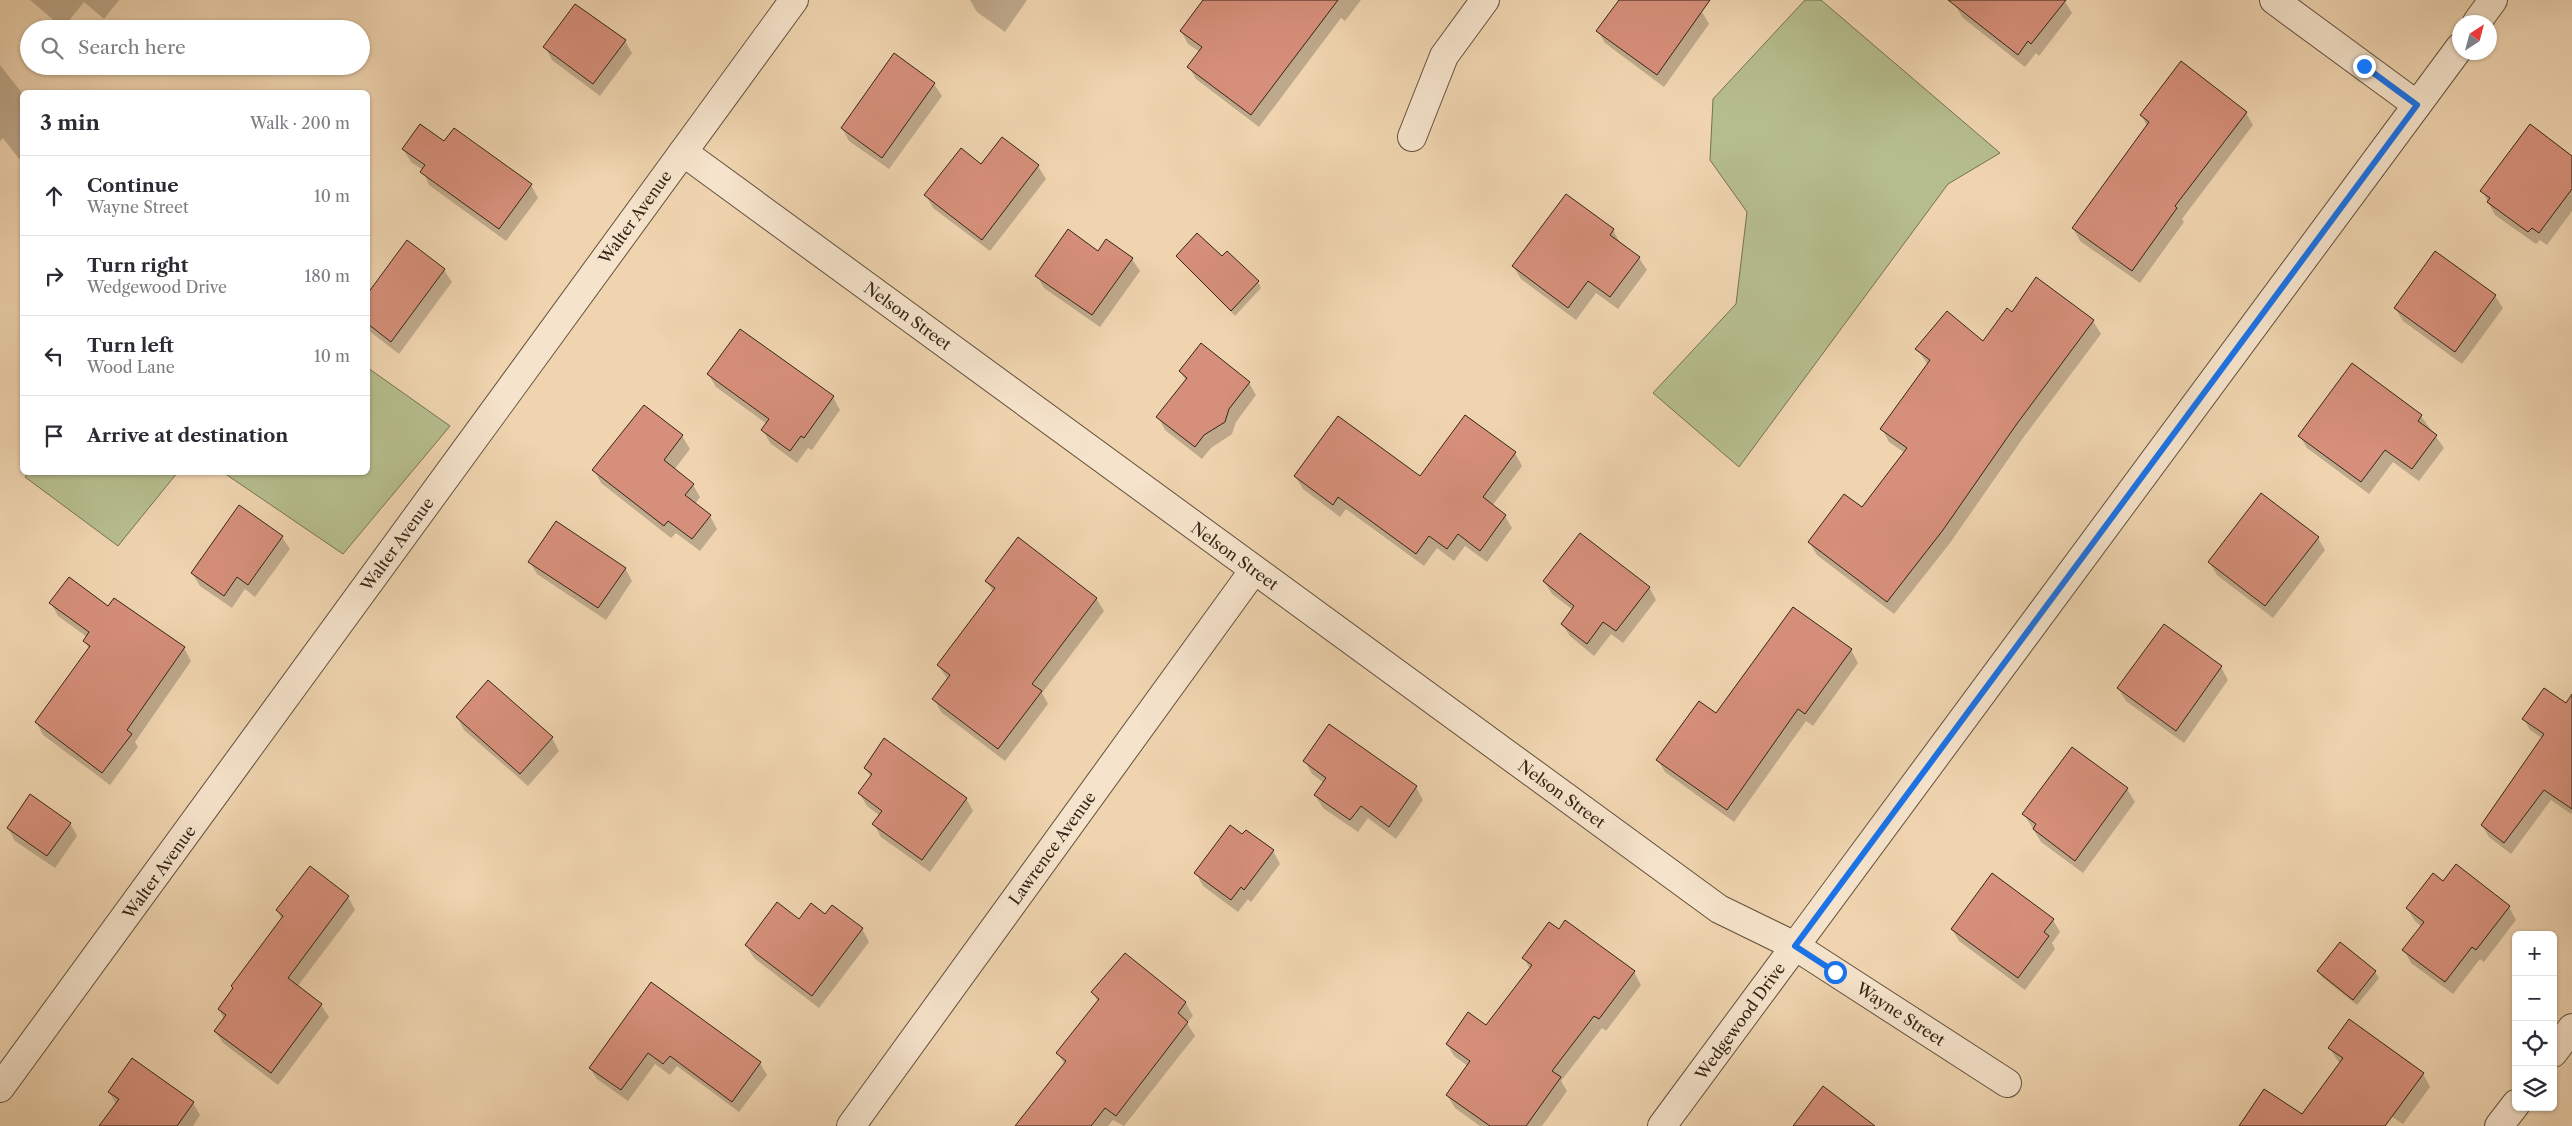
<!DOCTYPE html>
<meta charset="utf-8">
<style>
:root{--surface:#fff;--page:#f7f7f7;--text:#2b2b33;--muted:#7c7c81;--line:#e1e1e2}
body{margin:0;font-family:"Libre Caslon Text",serif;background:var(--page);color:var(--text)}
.controls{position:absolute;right:15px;bottom:15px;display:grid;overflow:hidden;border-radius:8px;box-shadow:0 1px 4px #0004}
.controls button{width:45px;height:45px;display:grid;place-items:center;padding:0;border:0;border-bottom:1px solid var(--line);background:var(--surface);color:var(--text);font:25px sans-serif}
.compass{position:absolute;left:2452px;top:15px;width:45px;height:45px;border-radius:50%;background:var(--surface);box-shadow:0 1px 4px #0004;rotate:36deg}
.stop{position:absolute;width:15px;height:15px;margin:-11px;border:4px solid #1a73e8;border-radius:50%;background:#fff}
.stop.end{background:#1a73e8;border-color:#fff;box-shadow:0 1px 5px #0008}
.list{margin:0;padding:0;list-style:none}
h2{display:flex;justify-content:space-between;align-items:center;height:65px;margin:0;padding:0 20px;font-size:21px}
h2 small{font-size:16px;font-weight:400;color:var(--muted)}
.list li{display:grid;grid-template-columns:32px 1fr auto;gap:15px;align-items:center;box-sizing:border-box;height:80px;padding:0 20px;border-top:1px solid var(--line)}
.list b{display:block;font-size:19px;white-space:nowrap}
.list p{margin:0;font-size:16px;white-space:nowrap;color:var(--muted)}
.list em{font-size:16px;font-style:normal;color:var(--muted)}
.icon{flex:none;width:28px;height:28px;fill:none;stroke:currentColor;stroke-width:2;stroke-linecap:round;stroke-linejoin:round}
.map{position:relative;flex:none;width:2572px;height:1126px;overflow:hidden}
.search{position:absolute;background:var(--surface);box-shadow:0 1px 4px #0004;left:20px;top:20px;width:350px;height:55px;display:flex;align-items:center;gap:12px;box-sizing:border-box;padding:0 18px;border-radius:28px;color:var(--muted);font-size:19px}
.panel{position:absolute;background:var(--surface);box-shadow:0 1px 4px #0004;left:20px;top:90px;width:350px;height:385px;border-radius:8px}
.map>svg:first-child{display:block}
.green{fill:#b6bd8d;stroke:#757152}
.shadow{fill:#0003}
.building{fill:#d68f7a;stroke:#342517}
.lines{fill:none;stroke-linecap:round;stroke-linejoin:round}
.minor-casing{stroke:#63513d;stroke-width:30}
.minor{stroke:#f5e3cb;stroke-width:28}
.route{stroke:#1a73e8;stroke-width:6}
.labels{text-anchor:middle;stroke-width:4;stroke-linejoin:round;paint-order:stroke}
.street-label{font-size:16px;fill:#342517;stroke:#f5e3cb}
</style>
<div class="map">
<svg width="2572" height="1126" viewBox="0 0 2572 1126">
<rect width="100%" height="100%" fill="#efd4af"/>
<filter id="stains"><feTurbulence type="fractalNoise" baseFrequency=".004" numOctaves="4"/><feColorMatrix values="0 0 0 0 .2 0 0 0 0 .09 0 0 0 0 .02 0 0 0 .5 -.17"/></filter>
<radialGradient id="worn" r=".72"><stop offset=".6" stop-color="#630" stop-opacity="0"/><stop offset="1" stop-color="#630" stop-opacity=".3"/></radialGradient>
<g class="green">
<path d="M 1805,0 L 1821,0 L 2000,153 L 1948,184 L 1739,467 L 1653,393 L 1736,304 L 1747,212 L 1710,160 L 1713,99 Z"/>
<path d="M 368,368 L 450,426 L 343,554 L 224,473 L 368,472 Z"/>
<path d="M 28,473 L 28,472 L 177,473 L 118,546 L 25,477 Z"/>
</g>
<g class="shadow">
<path d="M 30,0 L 119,0 L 104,19 L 84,2 L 63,28 Z"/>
<path d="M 970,0 L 1027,0 L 1005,32 L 977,12 Z"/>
<path d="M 1204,0 L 1361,0 L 1345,21 L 1341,18 L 1259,127 L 1196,79 L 1189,67 L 1200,52 L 1188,44 L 1181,31 Z"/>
<path d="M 1620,0 L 1685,0 L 1702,12 L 1709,24 L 1664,87 L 1605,43 L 1598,31 Z"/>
<path d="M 1959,0 L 2064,0 L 2072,13 L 2039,56 L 2036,53 L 2025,67 L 1963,18 L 1955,5 Z"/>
<path d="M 625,41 L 632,53 L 600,96 L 552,60 L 545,47 Z"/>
<path d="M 0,65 L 22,93 L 22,156 L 19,159 L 3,138 L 0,141 Z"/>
<path d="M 934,84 L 942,96 L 889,169 L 849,141 L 842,128 Z"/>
<path d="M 2246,113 L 2253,125 L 2182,219 L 2184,222 L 2140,283 L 2080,241 L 2073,228 L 2147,126 L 2142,116 Z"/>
<path d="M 1002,139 L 1038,166 L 1046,179 L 990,251 L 933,208 L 926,195 L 982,165 Z"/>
<path d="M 444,143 L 531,185 L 538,198 L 506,241 L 429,185 L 423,170 L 411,162 L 403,149 Z"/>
<path d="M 2572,157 L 2572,211 L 2547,245 L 2540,240 L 2536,244 L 2495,215 L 2482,191 Z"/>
<path d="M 1613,230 L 1620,243 L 1639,258 L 1647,270 L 1618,309 L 1596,293 L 1576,320 L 1521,279 L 1513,266 Z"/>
<path d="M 407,242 L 444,270 L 452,282 L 399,354 L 368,330 L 368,295 Z"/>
<path d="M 1099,253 L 1132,259 L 1140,271 L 1100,327 L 1044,288 L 1037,276 Z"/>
<path d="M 1177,256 L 1222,258 L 1258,282 L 1261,288 L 1235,316 Z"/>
<path d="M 2037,279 L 2093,321 L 2101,334 L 2023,438 L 1950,543 L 1894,614 L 1817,555 L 1809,542 L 1862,509 L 1905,453 L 1889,442 L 1882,429 L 1928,365 L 1917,349 L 1983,343 L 2012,313 Z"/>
<path d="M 2495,296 L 2503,308 L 2462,364 L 2403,321 L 2395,308 Z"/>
<path d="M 740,330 L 833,397 L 840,410 L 812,450 L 808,448 L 797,463 L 770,443 L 763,430 L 767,424 L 716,387 L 708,374 Z"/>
<path d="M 1180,371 L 1249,383 L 1256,395 L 1236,422 L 1232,434 L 1211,448 L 1202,459 L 1165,430 L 1158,417 L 1186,381 Z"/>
<path d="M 644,407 L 682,436 L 690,449 L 674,470 L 693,485 L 700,497 L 695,504 L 710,516 L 717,529 L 700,551 L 676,533 L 671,538 L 601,483 L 594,470 Z"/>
<path d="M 2421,416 L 2444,448 L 2419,481 L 2393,462 L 2369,494 L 2307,448 L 2300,436 Z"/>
<path d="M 1515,453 L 1522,466 L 1492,506 L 1505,516 L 1512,528 L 1487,562 L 1465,546 L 1454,561 L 1437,548 L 1424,566 L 1346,509 L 1340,517 L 1303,489 L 1295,476 L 1420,477 Z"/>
<path d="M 282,537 L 290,549 L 255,597 L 245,589 L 232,608 L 200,586 L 192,573 Z"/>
<path d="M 2318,538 L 2325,550 L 2273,618 L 2217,575 L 2209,562 Z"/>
<path d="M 530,562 L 625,568 L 632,581 L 606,620 L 537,574 Z"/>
<path d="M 986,581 L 1096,598 L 1104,611 L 1042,693 L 1048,704 L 1005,761 L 941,712 L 934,699 L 948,680 L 938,665 L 994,593 Z"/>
<path d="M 1544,581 L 1649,587 L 1656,600 L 1623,643 L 1611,634 L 1594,656 L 1570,636 L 1562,624 L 1573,610 L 1552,594 Z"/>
<path d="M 51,603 L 108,608 L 184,648 L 191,661 L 135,742 L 138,747 L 110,785 L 43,735 L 36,722 L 89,649 L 85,641 L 87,637 L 58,616 Z"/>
<path d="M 1794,609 L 1851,650 L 1858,663 L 1813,726 L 1806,721 L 1734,822 L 1665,772 L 1658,760 L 1716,715 Z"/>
<path d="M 2221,667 L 2228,680 L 2184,743 L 2126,701 L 2118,688 Z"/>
<path d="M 488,682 L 552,738 L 559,751 L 528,786 L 464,730 L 457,717 Z"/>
<path d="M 2572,709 L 2572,812 L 2571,814 L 2551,800 L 2511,854 L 2489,837 L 2482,825 L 2542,738 L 2530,730 L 2524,719 Z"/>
<path d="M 2072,749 L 2127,789 L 2135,802 L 2083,873 L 2041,842 L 2024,814 Z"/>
<path d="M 1305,761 L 1416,787 L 1423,800 L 1396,839 L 1368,818 L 1358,832 L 1323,808 L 1315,795 L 1324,783 L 1312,774 Z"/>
<path d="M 865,768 L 966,798 L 973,811 L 930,872 L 881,837 L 874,824 L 880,816 L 867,806 L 859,793 L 871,777 Z"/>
<path d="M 70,823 L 77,836 L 55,868 L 15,841 L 8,828 Z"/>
<path d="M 1242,836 L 1273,851 L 1280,864 L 1251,902 L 1248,899 L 1238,912 L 1203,886 L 1196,873 Z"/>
<path d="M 310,868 L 348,897 L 355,910 L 297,987 L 321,1005 L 329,1017 L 278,1085 L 223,1043 L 215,1031 L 224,1019 L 219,1009 L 282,920 L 277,910 Z"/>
<path d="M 2443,882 L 2509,907 L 2516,920 L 2484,962 L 2480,959 L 2453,994 L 2411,963 L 2404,950 L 2422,927 L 2415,921 L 2407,908 Z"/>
<path d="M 825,915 L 862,929 L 869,942 L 819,1008 L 754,958 L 746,945 L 800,921 Z"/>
<path d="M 2053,920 L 2060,932 L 2052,943 L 2055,949 L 2025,990 L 1959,941 L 1952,929 Z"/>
<path d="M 1559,931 L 1634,972 L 1641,985 L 1606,1031 L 1602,1028 L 1561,1081 L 1567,1091 L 1542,1126 L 1480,1126 L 1455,1108 L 1447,1095 L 1468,1066 L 1454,1056 L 1447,1044 L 1487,1026 L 1530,969 L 1524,958 Z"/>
<path d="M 1125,954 L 1186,1003 L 1193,1016 L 1187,1023 L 1195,1036 L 1124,1126 L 1113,1120 L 1108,1126 L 1030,1126 L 1065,1065 L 1058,1053 L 1098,1002 L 1093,992 Z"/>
<path d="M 2318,971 L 2375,972 L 2379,978 L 2357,1005 L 2322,977 Z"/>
<path d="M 651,984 L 760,1063 L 767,1075 L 739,1112 L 677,1066 L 670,1075 L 655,1064 L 628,1101 L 597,1079 L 590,1068 Z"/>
<path d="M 2330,1048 L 2423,1074 L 2430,1087 L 2403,1124 L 2391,1116 L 2337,1060 Z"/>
<path d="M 109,1092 L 193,1103 L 200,1115 L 193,1126 L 101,1126 L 116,1104 Z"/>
</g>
<g class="building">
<path d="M 1203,0 L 1338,0 L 1251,115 L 1187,67 L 1202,47 L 1180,31 Z"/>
<path d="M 1619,0 L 1710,0 L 1657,75 L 1596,31 Z"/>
<path d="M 1948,0 L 2066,0 L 2031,44 L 2028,41 L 2018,55 Z"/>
<path d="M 575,4 L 626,40 L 593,84 L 543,47 Z"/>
<path d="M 894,53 L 935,83 L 882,158 L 841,128 Z"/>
<path d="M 2181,61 L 2247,112 L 2175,206 L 2177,208 L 2132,271 L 2072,228 L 2149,122 L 2140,115 Z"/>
<path d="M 420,124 L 444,141 L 454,128 L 532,184 L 499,229 L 420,172 L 425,165 L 402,149 Z"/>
<path d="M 2530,124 L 2572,156 L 2572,189 L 2539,233 L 2532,228 L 2528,232 L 2487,202 L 2490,198 L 2480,191 Z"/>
<path d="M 1002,137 L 1039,165 L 982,240 L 924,195 L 961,148 L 981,164 Z"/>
<path d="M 1566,194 L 1614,229 L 1610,235 L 1640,257 L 1610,297 L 1588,281 L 1568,308 L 1512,266 Z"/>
<path d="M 1068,229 L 1098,251 L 1106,239 L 1133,258 L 1092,315 L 1035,276 Z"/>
<path d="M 1197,233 L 1222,256 L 1227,251 L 1259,281 L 1231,311 L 1176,256 Z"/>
<path d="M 407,240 L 445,269 L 391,342 L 368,324 L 368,293 Z"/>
<path d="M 2435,251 L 2496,295 L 2455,352 L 2394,308 Z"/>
<path d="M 2036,277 L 2094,320 L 2016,425 L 1943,530 L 1887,602 L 1808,542 L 1844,494 L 1862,507 L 1907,448 L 1880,429 L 1930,360 L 1915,349 L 1947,311 L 1983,341 L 2007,308 L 2012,312 Z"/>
<path d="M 740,329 L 834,396 L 804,438 L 801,436 L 790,451 L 761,430 L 769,419 L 707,374 Z"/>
<path d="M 1201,343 L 1250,382 L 1229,409 L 1225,422 L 1204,435 L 1195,447 L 1156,417 L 1187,378 L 1179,371 Z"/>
<path d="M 2352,363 L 2422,415 L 2418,421 L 2437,435 L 2412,469 L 2385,450 L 2361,482 L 2298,436 Z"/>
<path d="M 644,405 L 683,435 L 664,460 L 694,484 L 685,495 L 711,515 L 692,539 L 668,521 L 664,526 L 592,470 Z"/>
<path d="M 1465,415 L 1516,452 L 1483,497 L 1506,515 L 1480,551 L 1458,534 L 1447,549 L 1429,536 L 1416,554 L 1338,497 L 1333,505 L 1294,476 L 1338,416 L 1420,476 Z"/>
<path d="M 2261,493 L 2319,537 L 2265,606 L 2208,562 Z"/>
<path d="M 239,505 L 283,536 L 248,585 L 237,577 L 224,596 L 191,573 Z"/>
<path d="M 556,521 L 626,568 L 598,608 L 528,562 Z"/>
<path d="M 1580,533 L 1650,587 L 1616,631 L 1603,622 L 1587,644 L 1561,624 L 1574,606 L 1543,581 Z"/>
<path d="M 1018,537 L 1097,598 L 1032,684 L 1042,691 L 998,749 L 932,699 L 950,675 L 937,665 L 995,588 L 985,581 Z"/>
<path d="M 69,577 L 108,606 L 114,598 L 185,647 L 127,730 L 132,734 L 102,773 L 35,722 L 90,646 L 83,641 L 89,632 L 49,603 Z"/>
<path d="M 1793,607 L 1852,649 L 1805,714 L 1798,709 L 1727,810 L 1656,760 L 1699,701 L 1716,713 Z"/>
<path d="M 2164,624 L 2222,666 L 2176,731 L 2117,688 Z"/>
<path d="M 488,680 L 553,737 L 520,774 L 456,717 Z"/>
<path d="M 2544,688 L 2566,703 L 2572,694 L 2572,809 L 2544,790 L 2504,843 L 2481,825 L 2544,734 L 2522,719 Z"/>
<path d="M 1329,724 L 1417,786 L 1389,827 L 1361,806 L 1350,820 L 1314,795 L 1326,778 L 1303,761 Z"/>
<path d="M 884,738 L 967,798 L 922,860 L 872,824 L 882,811 L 858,793 L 872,774 L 864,768 Z"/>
<path d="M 2072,747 L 2128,788 L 2075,861 L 2033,829 L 2036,824 L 2022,814 Z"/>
<path d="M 30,794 L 71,823 L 47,856 L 7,828 Z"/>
<path d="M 1230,825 L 1242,834 L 1246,830 L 1274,850 L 1244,890 L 1241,887 L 1231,900 L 1194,873 Z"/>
<path d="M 2456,864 L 2510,906 L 2476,950 L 2472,947 L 2445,982 L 2402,950 L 2424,922 L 2406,908 L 2433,873 L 2443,881 Z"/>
<path d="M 310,866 L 349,896 L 288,978 L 322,1004 L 271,1073 L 214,1031 L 226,1015 L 218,1009 L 233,988 L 231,986 L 283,916 L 276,910 Z"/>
<path d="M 1992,873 L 2054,919 L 2044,932 L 2049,936 L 2018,978 L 1951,929 Z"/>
<path d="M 777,902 L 799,919 L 811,903 L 825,914 L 832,905 L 863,928 L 812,996 L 745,945 Z"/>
<path d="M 1565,920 L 1635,971 L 1599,1019 L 1594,1016 L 1552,1071 L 1561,1077 L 1526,1126 L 1490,1126 L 1446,1095 L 1470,1061 L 1446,1044 L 1468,1012 L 1486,1025 L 1532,965 L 1522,958 L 1549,922 L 1559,929 Z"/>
<path d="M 2340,942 L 2376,971 L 2353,1000 L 2317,971 Z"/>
<path d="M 1125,953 L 1186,1002 L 1178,1013 L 1188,1022 L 1116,1116 L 1105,1108 L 1091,1126 L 1015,1126 L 1066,1061 L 1056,1053 L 1099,999 L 1091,992 Z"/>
<path d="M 651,982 L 761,1062 L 732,1102 L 670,1056 L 663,1064 L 648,1053 L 621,1090 L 589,1068 Z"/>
<path d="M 2349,1019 L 2424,1073 L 2385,1126 L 2239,1126 L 2264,1089 L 2302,1114 L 2343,1058 L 2328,1048 Z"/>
<path d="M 132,1058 L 194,1102 L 177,1126 L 99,1126 L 119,1099 L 108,1092 Z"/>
<path d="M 1823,1086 L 1875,1126 L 1793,1126 Z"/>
</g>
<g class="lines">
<g class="minor-casing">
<g id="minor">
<path d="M 2274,0 L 2417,105"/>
<path d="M 2477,22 L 2493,0"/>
<path d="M 1412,137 L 1444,56 L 1485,0"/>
<path d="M 683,152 L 1719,909 L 1795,946 L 2007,1083"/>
<path d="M 2553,1053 L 2572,1028"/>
<path d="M 0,1088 L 794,0"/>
<path d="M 851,1126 L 1254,570"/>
<path d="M 1662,1126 L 2460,47"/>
<path d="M 2499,1126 L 2516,1104"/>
</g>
</g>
<use href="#minor" class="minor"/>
</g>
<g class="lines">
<path class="route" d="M 1835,972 L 1795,946 L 2417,105 L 2364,66"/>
</g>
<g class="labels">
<g class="street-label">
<text transform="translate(635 217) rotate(-54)" y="6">Walter Avenue</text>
<text transform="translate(908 316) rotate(36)" y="6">Nelson Street</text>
<text transform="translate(397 544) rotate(-54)" y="6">Walter Avenue</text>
<text transform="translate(1235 556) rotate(36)" y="6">Nelson Street</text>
<text transform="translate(1562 794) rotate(36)" y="6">Nelson Street</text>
<text transform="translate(1052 848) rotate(-54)" y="6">Lawrence Avenue</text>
<text transform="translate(159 872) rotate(-54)" y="6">Walter Avenue</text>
<text transform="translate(1901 1014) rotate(33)" y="6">Wayne Street</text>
<text transform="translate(1740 1021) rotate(-54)" y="6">Wedgewood Drive</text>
</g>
</g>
<rect width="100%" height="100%" filter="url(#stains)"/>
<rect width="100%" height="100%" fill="url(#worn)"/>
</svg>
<div class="controls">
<button>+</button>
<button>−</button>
<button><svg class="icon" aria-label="locate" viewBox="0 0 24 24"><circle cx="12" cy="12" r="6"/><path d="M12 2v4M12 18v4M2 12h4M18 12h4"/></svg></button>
<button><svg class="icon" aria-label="layers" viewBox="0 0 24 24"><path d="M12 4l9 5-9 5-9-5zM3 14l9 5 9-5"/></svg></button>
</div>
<svg class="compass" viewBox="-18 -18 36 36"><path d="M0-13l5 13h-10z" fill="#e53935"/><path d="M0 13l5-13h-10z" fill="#7c7c81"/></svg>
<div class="stop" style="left:1835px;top:972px"></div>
<div class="stop end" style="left:2364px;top:66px"></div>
<div class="search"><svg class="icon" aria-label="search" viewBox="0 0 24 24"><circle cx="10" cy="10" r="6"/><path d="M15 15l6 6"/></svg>Search here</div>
<section class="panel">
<h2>3 min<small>Walk · 200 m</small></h2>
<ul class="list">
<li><svg class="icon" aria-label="ahead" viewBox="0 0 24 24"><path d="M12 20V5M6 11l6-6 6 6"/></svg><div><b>Continue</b><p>Wayne Street</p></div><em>10 m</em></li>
<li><svg class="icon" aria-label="right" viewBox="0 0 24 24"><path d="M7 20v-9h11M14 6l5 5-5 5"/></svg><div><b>Turn right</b><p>Wedgewood Drive</p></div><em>180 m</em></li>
<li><svg class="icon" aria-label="left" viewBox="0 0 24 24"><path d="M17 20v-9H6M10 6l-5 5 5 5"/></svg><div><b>Turn left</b><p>Wood Lane</p></div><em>10 m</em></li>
<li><svg class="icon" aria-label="arrive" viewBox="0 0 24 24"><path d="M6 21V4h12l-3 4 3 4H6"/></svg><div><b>Arrive at destination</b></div></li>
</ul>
</section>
</div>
